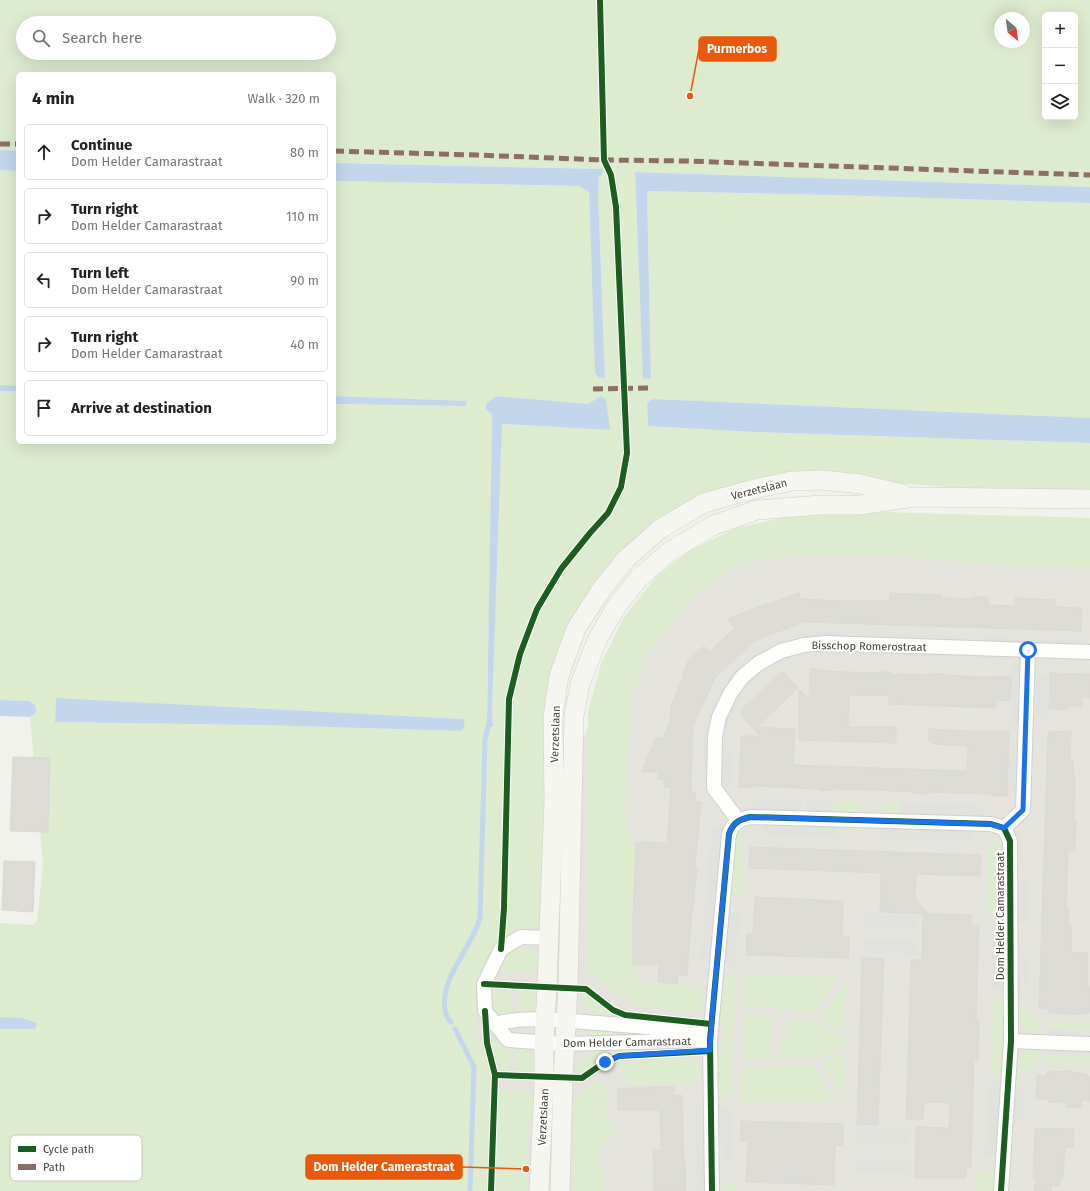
<!DOCTYPE html>
<meta charset="utf-8">
<style>
:root{--surface:#fff;--page:#f2f2f2;--text:#202124;--muted:#757577;--line:#e0e0e0}
body{margin:0;font-family:"Fira Sans",sans-serif;background:var(--page);color:var(--text)}
.controls{position:absolute;right:12px;top:12px;display:grid;overflow:hidden;border-radius:6px;box-shadow:0 4px 16px #0002}
.controls button{width:36px;height:36px;display:grid;place-items:center;padding:0;border:0;border-bottom:1px solid var(--line);background:var(--surface);color:var(--text);font:20px sans-serif}
.compass{position:absolute;left:994px;top:12px;width:36px;height:36px;border-radius:50%;background:var(--surface);box-shadow:0 4px 16px #0002;rotate:151deg}
.stop{position:absolute;width:12px;height:12px;margin:-9px;border:3px solid #1a73e8;border-radius:50%;background:#fff}
.stop.end{background:#1a73e8;border-color:#fff;box-shadow:0 1px 4px #0008}
.list{margin:0;padding:0;list-style:none}
h2{display:flex;justify-content:space-between;align-items:center;height:52px;margin:0;padding:0 16px;font-size:17px}
h2 small{font-size:13px;font-weight:400;color:var(--muted)}
.list li{display:grid;grid-template-columns:26px 1fr auto;gap:12px;align-items:center;box-sizing:border-box;height:56px;margin:0 8px 8px;padding:0 8px;border:1px solid var(--line);border-radius:6px}
.list b{display:block;font-size:15px;white-space:nowrap}
.list p{margin:0;font-size:13px;white-space:nowrap;color:var(--muted)}
.list em{font-size:13px;font-style:normal;color:var(--muted)}
.icon{flex:none;width:22px;height:22px;fill:none;stroke:currentColor;stroke-width:2;stroke-linecap:round;stroke-linejoin:round}
.map{position:relative;flex:none;width:1090px;height:1191px;overflow:hidden}
.search{position:absolute;background:var(--surface);box-shadow:0 4px 16px #0002;left:16px;top:16px;width:320px;height:44px;display:flex;align-items:center;gap:10px;box-sizing:border-box;padding:0 14px;border-radius:22px;color:var(--muted);font-size:15px}
.panel{position:absolute;background:var(--surface);box-shadow:0 4px 16px #0002;left:16px;top:72px;width:320px;height:372px;border-radius:6px}
.map>svg:first-child{display:block}
.residential{fill:#e5e4dc}
.green{fill:#ddebcf;fill-rule:evenodd}
.parking{fill:#e1e1dd}
.water{fill:#c2d7ec}
.lines{fill:none;stroke-linecap:round;stroke-linejoin:round}
.stream{stroke:#c2d7ec;stroke-width:5}
.building{fill:#dcdbd6;stroke:#dad9d3}
.minor-casing{stroke:#d0cfcb;stroke-width:16}
.secondary-casing{stroke:#d0cfc4;stroke-width:20}
.minor{stroke:#fdfdfc;stroke-width:14}
.secondary{stroke:#f6f6f1;stroke-width:19}
.quiet{stroke:#8d6e63;stroke-width:5;stroke-dasharray:10 5;stroke-linecap:butt}
.cycleway-casing{stroke:#fff;stroke-width:8}
.cycleway{stroke:#1b5e20;stroke-width:6}
.route{stroke:#1a73e8;stroke-width:5}
.labels{text-anchor:middle;stroke-width:4;stroke-linejoin:round;paint-order:stroke}
.street-label{font-size:11px;fill:#484439;stroke:#fff}
.key{fill:#fff;stroke:#c8c7c4;stroke-width:1}
.key-label{font-size:11px;fill:#484439}
.leader{fill:none;stroke:#e8590c;stroke-width:1.5}
.callout-dot{fill:#e8590c;stroke:#fff;stroke-width:1.5}
.callout{fill:#e8590c;stroke:#e8590c;stroke-width:1.5}
.callout-label{font-size:12px;text-anchor:middle;font-weight:bold;fill:#fff}
</style>
<div class="map">
<svg width="1090" height="1191" viewBox="0 0 1090 1191">
<rect width="100%" height="100%" fill="#f2f2ed"/>
<path class="residential" d="M 1090,553 L 1090,1191 L 459,1191 L 476,960 L 648,603 L 744,554 Z"/>
<g class="green">
<path d="M 0,0 L 1090,0 L 1090,187 L 635,172 L 643,379 L 651,378 L 647,191 L 832,195 L 1090,203 L 1090,418 L 652,399 L 647,403 L 648,426 L 754,432 L 1090,443 L 1090,489 L 1083,490 L 989,490 L 800,476 L 761,480 L 629,550 L 556,683 L 548,926 L 523,929 L 511,933 L 500,942 L 478,1003 L 473,1024 L 481,1041 L 490,1072 L 491,1089 L 487,1191 L 0,1191 L 0,1029 L 35,1029 L 22,1018 L 0,1017 L 0,923 L 32,925 L 37,922 L 43,863 L 30,716 L 33,715 L 35,705 L 29,701 L 0,700 L 0,391 L 18,391 L 18,442 L 334,442 L 334,404 L 466,406 L 467,401 L 334,396 L 334,181 L 579,186 L 589,192 L 595,373 L 605,378 L 598,192 L 599,176 L 603,169 L 334,163 L 334,74 L 18,74 L 18,151 L 0,150 ZM 1045,15 L 1075,15 L 1075,117 L 1045,117 ZM 1000,18 L 1024,18 L 1024,42 L 1000,42 ZM 23,23 L 329,23 L 329,53 L 23,53 ZM 496,396 L 588,404 L 610,430 L 502,424 L 492,710 L 493,726 L 487,726 L 492,414 ZM 56,698 L 463,719 L 465,726 L 461,731 L 262,725 L 55,722 Z"/>
<path d="M 0,170 L 18,171 L 18,386 L 0,385 Z"/>
<path d="M 885,512 L 1090,518 L 1090,570 L 1013,566 L 891,556 L 799,556 L 777,558 L 755,561 L 729,570 L 692,598 L 676,617 L 645,660 L 632,698 L 625,805 L 628,830 L 637,859 L 638,932 L 636,981 L 702,986 L 701,1010 L 694,1013 L 634,1005 L 630,1000 L 612,991 L 587,971 L 588,712 L 601,664 L 624,617 L 656,577 L 689,551 L 736,528 L 791,516 Z"/>
<path d="M 833,801 L 860,801 L 859,814 L 833,813 Z"/>
<path d="M 883,802 L 901,803 L 900,815 L 881,815 Z"/>
<path d="M 739,831 L 744,837 L 744,893 L 730,893 L 734,840 Z"/>
<path d="M 999,838 L 1003,844 L 1003,913 L 986,913 L 988,847 L 992,842 Z"/>
<path d="M 521,948 C 537,949 540,958 541,972 L 498,971 L 510,952 Z"/>
<path d="M 744,974 L 839,976 L 815,1014 L 743,1004 Z"/>
<path d="M 727,976 L 737,977 L 731,1096 L 717,1096 L 716,1041 L 723,1042 L 725,1026 L 716,1026 L 721,983 Z"/>
<path d="M 847,983 L 844,1032 L 821,1017 Z"/>
<path d="M 498,991 L 511,991 L 510,1018 C 493,1017 491,1010 491,994 Z"/>
<path d="M 517,992 L 541,993 C 537,1010 532,1012 517,1017 Z"/>
<path d="M 586,992 L 600,1001 L 613,1012 L 613,1017 C 593,1015 588,1010 579,993 Z"/>
<path d="M 1018,1000 L 1020,1000 L 1039,1022 L 1038,1036 C 1017,1029 1017,1020 1018,1000 Z"/>
<path d="M 993,1001 L 1005,1001 L 1003,1075 L 991,1074 Z"/>
<path d="M 746,1013 L 772,1016 L 770,1059 L 744,1060 Z"/>
<path d="M 792,1018 L 819,1023 L 846,1037 L 845,1048 L 819,1057 L 773,1059 Z"/>
<path d="M 1045,1021 L 1090,1022 L 1090,1029 L 1045,1028 Z"/>
<path d="M 589,1031 L 612,1032 L 612,1038 L 589,1038 Z"/>
<path d="M 491,1040 L 510,1044 L 509,1070 L 502,1070 L 500,1068 Z"/>
<path d="M 517,1045 C 530,1050 536,1058 537,1071 L 516,1071 Z"/>
<path d="M 1032,1049 L 1038,1049 L 1037,1063 L 1026,1074 L 1015,1074 C 1017,1060 1018,1055 1032,1049 Z"/>
<path d="M 597,1050 L 612,1050 L 613,1054 L 605,1058 L 589,1070 L 572,1073 L 581,1062 Z"/>
<path d="M 845,1053 L 844,1098 L 822,1063 Z"/>
<path d="M 1044,1056 L 1090,1057 L 1090,1063 L 1044,1063 Z"/>
<path d="M 693,1058 L 699,1061 L 700,1080 L 694,1084 L 630,1085 L 618,1069 L 619,1065 Z"/>
<path d="M 813,1064 L 834,1102 L 740,1101 L 741,1069 Z"/>
<path d="M 594,1082 L 607,1086 L 606,1117 L 615,1128 L 616,1135 L 604,1145 L 595,1159 L 605,1172 L 604,1191 L 573,1191 L 574,1103 L 580,1092 Z"/>
<path d="M 500,1091 L 537,1093 L 537,1107 L 528,1129 L 527,1191 L 496,1191 Z"/>
<path d="M 982,1171 L 995,1172 L 994,1191 L 976,1191 L 977,1175 Z"/>
<path d="M 735,1181 L 735,1191 L 722,1191 L 722,1185 Z"/>
</g>
<g class="parking">
<path d="M 818,632 L 845,632 L 845,638 L 806,640 L 735,681 L 708,774 L 703,774 L 704,742 L 709,716 L 715,700 L 729,677 L 752,656 L 777,642 L 804,633 Z"/>
<path d="M 875,634 L 955,636 L 955,642 L 875,640 Z"/>
<path d="M 985,637 L 1080,640 L 1080,646 L 985,643 Z"/>
<path d="M 814,649 L 856,650 L 857,654 L 816,654 Z"/>
<path d="M 861,649 L 963,652 L 963,658 L 861,654 Z"/>
<path d="M 969,653 L 1013,654 L 1013,660 L 969,658 Z"/>
<path d="M 790,654 L 791,659 L 777,663 L 765,671 L 747,688 L 744,686 L 762,668 Z"/>
<path d="M 1011,663 L 1023,664 L 1022,724 L 1011,724 Z"/>
<path d="M 1037,676 L 1048,677 L 1047,718 L 1035,717 Z"/>
<path d="M 741,689 L 745,691 L 731,716 L 727,727 L 723,727 L 733,701 Z"/>
<path d="M 720,751 L 733,752 L 731,786 L 719,786 Z"/>
<path d="M 1008,758 L 1020,758 L 1019,796 L 1008,796 Z"/>
<path d="M 753,798 L 801,799 L 801,812 L 752,811 Z"/>
<path d="M 807,801 L 833,801 L 833,813 L 807,812 Z"/>
<path d="M 901,803 L 984,806 L 983,817 L 900,815 Z"/>
<path d="M 762,823 L 837,826 L 836,837 L 762,834 Z"/>
<path d="M 712,827 L 724,828 L 713,960 L 701,959 Z"/>
<path d="M 882,828 L 971,830 L 972,841 L 881,839 Z"/>
<path d="M 1016,880 L 1027,881 L 1028,923 L 1018,923 Z"/>
<path d="M 729,912 L 740,913 L 735,966 L 725,965 Z"/>
<path d="M 865,913 L 918,915 L 917,929 L 864,927 Z"/>
<path d="M 993,926 L 1004,926 L 1005,987 L 993,987 Z"/>
<path d="M 864,939 L 917,941 L 917,955 L 864,953 Z"/>
<path d="M 1016,957 L 1028,957 L 1028,986 L 1017,987 Z"/>
<path d="M 1050,1031 L 1090,1032 L 1090,1037 L 1045,1035 Z"/>
<path d="M 1045,1049 L 1090,1050 L 1090,1054 L 1049,1054 Z"/>
<path d="M 990,1081 L 1002,1082 L 996,1156 L 985,1156 Z"/>
<path d="M 1015,1089 L 1026,1090 L 1023,1122 L 1013,1122 Z"/>
<path d="M 721,1108 L 731,1108 L 732,1160 L 722,1160 Z"/>
<path d="M 707,1110 L 708,1191 L 697,1191 L 695,1111 Z"/>
<path d="M 855,1128 L 910,1130 L 909,1144 L 854,1142 Z"/>
<path d="M 856,1158 L 911,1160 L 910,1173 L 855,1171 Z"/>
</g>
<g class="water">
<path d="M 0,150 L 18,151 L 18,171 L 0,170 Z"/>
<path d="M 334,163 L 603,169 L 602,175 L 599,176 L 598,192 L 605,378 L 599,378 L 595,373 L 589,192 L 579,186 L 334,181 Z"/>
<path d="M 635,172 L 1090,187 L 1090,203 L 832,195 L 647,191 L 651,378 L 643,379 Z"/>
<path d="M 0,385 L 18,386 L 18,391 L 0,391 Z"/>
<path d="M 334,396 L 467,401 L 466,406 L 334,404 Z"/>
<path d="M 496,396 L 588,404 L 601,396 L 606,400 L 610,430 L 502,424 L 492,710 L 493,727 L 487,726 L 492,414 L 486,410 L 486,404 Z"/>
<path d="M 652,399 L 1090,418 L 1090,443 L 754,432 L 648,426 L 647,403 Z"/>
<path d="M 56,698 L 463,719 L 465,726 L 461,731 L 262,725 L 55,722 Z"/>
<path d="M 0,700 L 29,701 L 35,705 L 36,711 L 33,715 L 29,717 L 0,716 Z"/>
<path d="M 0,1017 L 22,1018 L 37,1023 L 35,1029 L 0,1029 Z"/>
</g>
<g class="lines">
<g class="stream">
<path d="M 451,1022 C 442,1014 444,996 447,986 C 455,962 473,942 480,918 L 485,740 L 488,726"/>
<path d="M 455,1029 L 474,1067 L 470,1191"/>
</g>
</g>
<g class="building">
<path d="M 799,593 L 800,599 L 844,601 L 889,601 L 890,593 L 941,595 L 941,598 L 974,599 L 974,597 L 988,597 L 988,605 L 1015,606 L 1015,598 L 1055,600 L 1055,607 L 1082,608 L 1081,631 L 804,622 L 754,641 L 715,678 L 693,726 L 691,792 L 696,792 L 695,801 L 701,802 L 695,868 L 697,868 L 693,909 L 692,909 L 687,976 L 678,975 L 677,984 L 658,982 L 659,965 L 633,965 L 633,915 L 636,842 L 667,843 L 671,787 L 664,787 L 664,780 L 658,779 L 658,772 L 641,772 L 656,738 L 662,739 L 670,721 L 671,705 L 683,678 L 682,677 L 688,661 L 704,646 L 709,652 L 735,628 L 727,619 L 768,603 L 769,604 Z"/>
<path d="M 810,669 L 823,670 L 824,671 L 876,673 L 876,672 L 891,672 L 890,674 L 930,675 L 930,673 L 944,674 L 944,675 L 984,677 L 1011,676 L 1010,701 L 996,700 L 996,708 L 889,704 L 889,696 L 849,695 L 848,727 L 896,727 L 896,743 L 799,740 L 799,689 L 809,699 Z"/>
<path d="M 783,671 L 798,688 L 757,727 L 795,729 L 793,765 L 967,771 L 968,746 L 933,744 L 933,742 L 929,742 L 929,729 L 968,731 L 1009,731 L 1007,796 L 993,796 L 993,794 L 927,792 L 927,794 L 913,793 L 913,792 L 873,790 L 833,789 L 833,791 L 819,790 L 819,789 L 753,786 L 753,788 L 739,787 L 741,736 L 760,736 L 742,716 L 742,709 Z"/>
<path d="M 1050,673 L 1090,674 L 1090,698 L 1082,697 L 1082,706 L 1067,706 L 1067,710 L 1049,709 Z"/>
<path d="M 1071,731 L 1070,759 L 1073,759 L 1074,777 L 1075,777 L 1074,821 L 1076,821 L 1075,851 L 1068,851 L 1066,908 L 1069,908 L 1068,925 L 1072,926 L 1071,953 L 1087,952 L 1088,987 L 1090,987 L 1090,1006 L 1089,1013 L 1070,1015 L 1049,1012 L 1049,1009 L 1039,1008 L 1048,732 Z"/>
<path d="M 13,757 L 50,758 L 48,832 L 10,831 Z"/>
<path d="M 750,847 L 981,855 L 980,876 L 916,874 L 915,899 L 929,914 L 971,915 L 971,925 L 979,925 L 976,1020 L 979,1020 L 978,1060 L 974,1060 L 971,1167 L 966,1167 L 966,1178 L 915,1178 L 916,1127 L 949,1128 L 950,1103 L 924,1102 L 923,1119 L 906,1119 L 911,960 L 922,960 L 923,914 L 929,914 L 880,912 L 881,873 L 749,868 Z"/>
<path d="M 4,861 L 35,862 L 33,912 L 2,910 Z"/>
<path d="M 755,897 L 843,901 L 842,937 L 849,937 L 849,958 L 746,955 L 747,934 L 753,934 Z"/>
<path d="M 862,958 L 884,959 L 878,1125 L 857,1124 Z"/>
<path d="M 1068,1071 L 1087,1074 L 1087,1077 L 1090,1077 L 1090,1101 L 1081,1100 L 1081,1108 L 1066,1107 L 1066,1103 L 1048,1102 L 1049,1099 L 1036,1099 L 1037,1075 L 1047,1076 L 1047,1072 Z"/>
<path d="M 652,1087 L 674,1087 L 674,1096 L 682,1095 L 684,1163 L 685,1162 L 686,1191 L 654,1191 L 653,1150 L 661,1150 L 660,1110 L 618,1110 L 618,1088 L 652,1088 Z"/>
<path d="M 741,1121 L 843,1124 L 843,1145 L 835,1145 L 834,1185 L 746,1182 L 748,1142 L 740,1141 Z"/>
<path d="M 1035,1128 L 1074,1129 L 1073,1148 L 1065,1147 L 1063,1178 L 1060,1178 L 1060,1185 L 1051,1185 L 1051,1191 L 1034,1191 L 1036,1178 L 1033,1177 Z"/>
</g>
<g class="lines">
<g class="minor-casing">
<g id="minor">
<path d="M 738,820 L 714,788 L 715,736 L 719,717 L 730,694 L 742,677 L 759,663 L 781,651 L 804,645 L 826,643 L 1090,652"/>
<path d="M 1004,828 L 1023,810 L 1028,650"/>
<path d="M 549,938 L 521,937 L 501,949 L 484,984 L 485,1011 L 508,1040 L 564,1044 L 710,1040"/>
<path d="M 495,1024 C 523,1016 554,1020 584,1022 C 624,1025 664,1028 703,1033"/>
<path d="M 1011,1041 L 1090,1044"/>
<path d="M 712,1191 L 710,1040 L 729,834 C 733,823 738,820 750,817 L 991,824 L 1004,828 L 1010,841 L 1011,1041 L 1001,1191"/>
</g>
</g>
<g class="secondary-casing">
<g id="secondary">
<path d="M 539,1191 L 544,1085 L 544,1042 L 547,986 L 554,800 L 553,717 L 559,676 L 576,629 L 599,593 L 626,559 L 660,529 L 704,503 L 758,488 L 792,481 L 823,480 L 860,484 L 902,494"/>
<path d="M 560,1191 L 563,1077 L 568,987 L 574,716 L 580,684 L 597,640 L 616,607 L 639,578 L 670,551 L 714,525 L 757,510 L 821,505 L 860,505 L 914,497 L 1090,499"/>
</g>
</g>
<use href="#minor" class="minor"/>
<use href="#secondary" class="secondary"/>
<g class="quiet">
<path d="M 0,144 L 18,144"/>
<path d="M 334,151 L 476,155 L 604,160 L 686,161 L 1090,175"/>
<path d="M 593,389 L 653,388"/>
</g>
<g class="cycleway-casing">
<g id="cycleway">
<path d="M 501,949 L 504,908 L 509,699 L 520,654 L 537,609 L 561,569 L 590,533 L 608,513 L 621,487 L 627,453 L 616,207 L 611,175 L 604,160 L 600,0"/>
<path d="M 484,984 L 586,989 L 613,1010 L 625,1015 L 711,1024"/>
<path d="M 485,1011 L 487,1043 L 495,1075 L 491,1191"/>
<path d="M 495,1075 L 582,1078 L 605,1062 L 619,1056 L 710,1051"/>
<path d="M 712,1191 L 710,1040 L 729,834 C 733,823 738,820 750,817 L 991,824 L 1004,828 L 1010,841 L 1011,1041 L 1001,1191"/>
</g>
</g>
<use href="#cycleway" class="cycleway"/>
</g>
<g class="lines">
<path class="route" d="M 605,1062 L 619,1056 L 710,1050 L 712,1016 L 729,834 C 733,823 738,820 750,817 L 990,824 L 1004,828 L 1023,810 L 1028,650"/>
</g>
<g class="labels">
<g class="street-label">
<text transform="translate(759 489) rotate(-14)" y="4">Verzetslaan</text>
<text transform="translate(869 646) rotate(1)" y="4">Bisschop Romerostraat</text>
<text transform="translate(555 734) rotate(-88)" y="4">Verzetslaan</text>
<text transform="translate(1000 916) rotate(-90)" y="4">Dom Helder Camarastraat</text>
<text transform="translate(627 1042) rotate(-1)" y="4">Dom Helder Camarastraat</text>
<text transform="translate(543 1117) rotate(-87)" y="4">Verzetslaan</text>
</g>
</g>
<rect x="10" y="1135" width="132" height="46" rx="6" class="key"/>
<rect x="18" y="1146" width="18" height="6" fill="#1b5e20"/>
<rect x="18" y="1164" width="18" height="6" fill="#8d6e63"/>
<g class="key-label">
<text x="43" y="1153">Cycle path</text>
<text x="43" y="1171">Path</text>
</g>
<path class="leader" d="M690 96L699 49M526 1169L462 1167"/>
<g class="callout-dot">
<circle cx="690" cy="96" r="4"/>
<circle cx="526" cy="1169" r="4"/>
</g>
<g class="callout">
<rect x="699" y="37" width="77" height="24" rx="4"/>
<rect x="306" y="1155" width="156" height="24" rx="4"/>
</g>
<g class="callout-label">
<text x="737" y="53">Purmerbos</text>
<text x="384" y="1171">Dom Helder Camerastraat</text>
</g>
</svg>
<div class="controls">
<button>+</button>
<button>−</button>
<button><svg class="icon" aria-label="layers" viewBox="0 0 24 24"><path d="M12 4l9 5-9 5-9-5zM3 14l9 5 9-5"/></svg></button>
</div>
<svg class="compass" viewBox="-18 -18 36 36"><path d="M0-13l5 13h-10z" fill="#e53935"/><path d="M0 13l5-13h-10z" fill="#757577"/></svg>
<div class="stop" style="left:1028px;top:650px"></div>
<div class="stop end" style="left:605px;top:1062px"></div>
<div class="search"><svg class="icon" aria-label="search" viewBox="0 0 24 24"><circle cx="10" cy="10" r="6"/><path d="M15 15l6 6"/></svg>Search here</div>
<section class="panel">
<h2>4 min<small>Walk · 320 m</small></h2>
<ul class="list">
<li><svg class="icon" aria-label="ahead" viewBox="0 0 24 24"><path d="M12 20V5M6 11l6-6 6 6"/></svg><div><b>Continue</b><p>Dom Helder Camarastraat</p></div><em>80 m</em></li>
<li><svg class="icon" aria-label="right" viewBox="0 0 24 24"><path d="M7 20v-9h11M14 6l5 5-5 5"/></svg><div><b>Turn right</b><p>Dom Helder Camarastraat</p></div><em>110 m</em></li>
<li><svg class="icon" aria-label="left" viewBox="0 0 24 24"><path d="M17 20v-9H6M10 6l-5 5 5 5"/></svg><div><b>Turn left</b><p>Dom Helder Camarastraat</p></div><em>90 m</em></li>
<li><svg class="icon" aria-label="right" viewBox="0 0 24 24"><path d="M7 20v-9h11M14 6l5 5-5 5"/></svg><div><b>Turn right</b><p>Dom Helder Camarastraat</p></div><em>40 m</em></li>
<li><svg class="icon" aria-label="arrive" viewBox="0 0 24 24"><path d="M6 21V4h12l-3 4 3 4H6"/></svg><div><b>Arrive at destination</b></div></li>
</ul>
</section>
</div>
